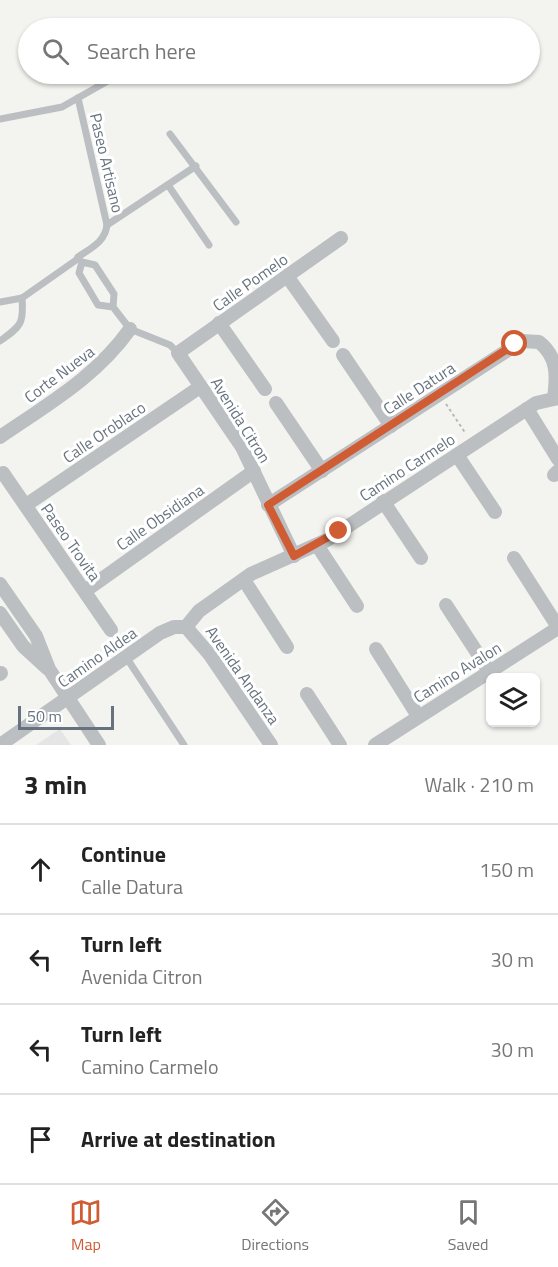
<!DOCTYPE html>
<meta charset="utf-8">
<style>
:root{--surface:#fff;--page:#f2f2f2;--text:#222;--muted:#767676;--line:#e0e0e0;--accent:#d05c34}
body{margin:0;font-family:"Titillium Web",sans-serif;background:var(--page);color:var(--text)}
.controls{position:absolute;right:18px;bottom:18px;display:grid;overflow:hidden;border-radius:9px;box-shadow:0 2px 4px #0004}
.controls button{width:54px;height:54px;display:grid;place-items:center;padding:0;border:0;border-bottom:2px solid var(--line);background:var(--surface);color:var(--text);font:30px sans-serif}
.scale{position:absolute;left:18px;bottom:15px;width:96px;box-sizing:border-box;padding-left:6px;border:3px solid #66737e;border-top:0;font-size:16px;line-height:21px;white-space:nowrap;color:#66737e;-webkit-text-stroke:4px #fff;paint-order:stroke}
.stop{position:absolute;width:18px;height:18px;margin:-14px;border:4px solid #d05c34;border-radius:50%;background:#fff}
.stop.end{background:#d05c34;border-color:#fff;box-shadow:0 2px 6px #0008}
.list{margin:0;padding:0;list-style:none}
h2{display:flex;justify-content:space-between;align-items:center;height:78px;margin:0;padding:0 24px;font-size:26px}
h2 small{font-size:20px;font-weight:400;color:var(--muted)}
.list li{display:grid;grid-template-columns:39px 1fr auto;gap:18px;align-items:center;box-sizing:border-box;height:90px;padding:0 24px;border-top:2px solid var(--line)}
.list b{display:block;font-size:22px;white-space:nowrap}
.list p{margin:0;font-size:20px;white-space:nowrap;color:var(--muted)}
.list em{font-size:20px;font-style:normal;color:var(--muted)}
.icon{flex:none;width:33px;height:33px;fill:none;stroke:currentColor;stroke-width:2;stroke-linecap:round;stroke-linejoin:round}
.map{position:relative;flex:none;width:558px;height:745px;overflow:hidden}
.search{position:absolute;background:var(--surface);box-shadow:0 2px 4px #0004;left:18px;right:18px;top:18px;height:66px;display:flex;align-items:center;gap:15px;box-sizing:border-box;padding:0 21px;border-radius:33px;color:var(--muted);font-size:22px}
.sheet{height:438px;background:var(--surface)}
nav{display:flex;justify-content:space-around;align-items:center;box-sizing:border-box;height:84px;border-top:2px solid var(--line);background:var(--surface);font-size:16px;color:var(--muted)}
nav a{display:grid;justify-items:center;gap:3px}
nav .on{color:var(--accent)}
.map>svg:first-child{display:block}
.built{fill:#e4e5e4}
.lines{fill:none;stroke-linecap:round;stroke-linejoin:round}
.path{stroke:#b5b8ba;stroke-width:2;stroke-dasharray:3 3;stroke-linecap:butt}
.lane{stroke:#bbbfc2;stroke-width:7}
.street{stroke:#bbbfc2;stroke-width:14}
.route{stroke:#d05c34;stroke-width:8}
.labels{text-anchor:middle;stroke-width:6;stroke-linejoin:round;paint-order:stroke}
.street-label{font-size:16px;fill:#66737e;stroke:#fff}
</style>
<div class="map">
<svg width="558" height="745" viewBox="0 0 558 745">
<rect width="100%" height="100%" fill="#f3f4f0"/>
<path class="built" d="M 60,729 L 71,745 L 36,745 Z"/>
<g class="lines">
<path class="path" d="M 446,404 L 466,434"/>
<g class="lane">
<path d="M 78,98 L 107,225 C 105,242 91,248 78,257"/>
<path d="M 0,119 L 62,107 L 120,74"/>
<path d="M 170,134 L 236,222"/>
<path d="M 168,185 L 209,245"/>
<path d="M 107,225 L 196,166"/>
<path d="M 0,302 L 22,298 L 79,258"/>
<path d="M 113,307 L 98,305 L 79,273 L 82,262 L 95,265 L 114,294 L 113,307 L 130,329 L 170,345 L 178,353"/>
<path d="M 0,341 C 21,326 24,324 22,298"/>
<path d="M 126,657 L 184,745"/>
</g>
<g class="street">
<path d="M 287,276 L 333,341"/>
<path d="M 219,323 L 265,389"/>
<path d="M 343,355 L 391,426"/>
<path d="M 276,403 L 322,471"/>
<path d="M 527,409 L 558,459"/>
<path d="M 0,437 C 48,404 96,377 130,329"/>
<path d="M 457,455 L 495,512"/>
<path d="M 3,473 L 111,630"/>
<path d="M 554,475 L 558,471"/>
<path d="M 383,501 L 421,558"/>
<path d="M 26,505 L 200,387"/>
<path d="M 268,505 L 522,341 L 539,342 C 558,357 557,376 554,398"/>
<path d="M 317,545 L 357,606"/>
<path d="M 294,556 L 242,447 L 178,353 L 341,238"/>
<path d="M 514,558 L 558,627"/>
<path d="M 244,580 L 287,647"/>
<path d="M 0,584 L 36,636 L 49,669 L 99,745"/>
<path d="M 85,591 L 254,471"/>
<path d="M 446,605 L 489,671"/>
<path d="M 0,613 L 23,646 L 47,668"/>
<path d="M 186,627 L 199,611 L 251,574 L 327,540 L 536,403 L 558,398"/>
<path d="M 186,627 L 210,655 L 271,745"/>
<path d="M 376,649 L 418,716"/>
<path d="M 0,674 L 1,673"/>
<path d="M 307,694 L 340,745"/>
<path d="M 0,745 L 160,633 L 174,627 L 186,627"/>
<path d="M 375,745 L 558,628"/>
</g>
</g>
<g class="lines">
<path class="route" d="M 339,531 L 294,556 L 268,505 L 515,344"/>
</g>
<g class="labels">
<g class="street-label">
<text transform="translate(107 163) rotate(77)" y="6">Paseo Artisano</text>
<text transform="translate(250 282) rotate(-35)" y="6">Calle Pomelo</text>
<text transform="translate(59 374) rotate(-37)" y="6">Corte Nueva</text>
<text transform="translate(419 388) rotate(-33)" y="6">Calle Datura</text>
<text transform="translate(241 420) rotate(58)" y="6">Avenida Citron</text>
<text transform="translate(104 432) rotate(-34)" y="6">Calle Oroblaco</text>
<text transform="translate(407 467) rotate(-33)" y="6">Camino Carmelo</text>
<text transform="translate(160 517) rotate(-35)" y="6">Calle Obsidiana</text>
<text transform="translate(71 542) rotate(55)" y="6">Paseo Trovita</text>
<text transform="translate(97 657) rotate(-35)" y="6">Camino Aldea</text>
<text transform="translate(457 672) rotate(-32)" y="6">Camino Avalon</text>
<text transform="translate(243 675) rotate(55)" y="6">Avenida Andanza</text>
</g>
</g>
</svg>
<div class="controls">
<button><svg class="icon" aria-label="layers" viewBox="0 0 24 24"><path d="M12 4l9 5-9 5-9-5zM3 14l9 5 9-5"/></svg></button>
</div>
<div class="scale">50 m</div>
<div class="stop" style="left:515px;top:344px"></div>
<div class="stop end" style="left:339px;top:531px"></div>
<div class="search"><svg class="icon" aria-label="search" viewBox="0 0 24 24"><circle cx="10" cy="10" r="6"/><path d="M15 15l6 6"/></svg>Search here</div>
</div>
<section class="sheet">
<h2>3 min<small>Walk · 210 m</small></h2>
<ul class="list">
<li><svg class="icon" aria-label="ahead" viewBox="0 0 24 24"><path d="M12 20V5M6 11l6-6 6 6"/></svg><div><b>Continue</b><p>Calle Datura</p></div><em>150 m</em></li>
<li><svg class="icon" aria-label="left" viewBox="0 0 24 24"><path d="M17 20v-9H6M10 6l-5 5 5 5"/></svg><div><b>Turn left</b><p>Avenida Citron</p></div><em>30 m</em></li>
<li><svg class="icon" aria-label="left" viewBox="0 0 24 24"><path d="M17 20v-9H6M10 6l-5 5 5 5"/></svg><div><b>Turn left</b><p>Camino Carmelo</p></div><em>30 m</em></li>
<li><svg class="icon" aria-label="arrive" viewBox="0 0 24 24"><path d="M6 21V4h12l-3 4 3 4H6"/></svg><div><b>Arrive at destination</b></div></li>
</ul>
</section>
<nav>
<a class="on"><svg class="icon" aria-label="map" viewBox="0 0 24 24"><path d="M3 6l6-2 6 2 6-2v14l-6 2-6-2-6 2zM9 4v14M15 6v14"/></svg>Map</a>
<a><svg class="icon" aria-label="directions" viewBox="0 0 24 24"><path d="M12 3l9 9-9 9-9-9zM9 14v-3h6M13 9l2 2-2 2"/></svg>Directions</a>
<a><svg class="icon" aria-label="saved" viewBox="0 0 24 24"><path d="M7 4h10v16l-5-4-5 4z"/></svg>Saved</a>
</nav>
